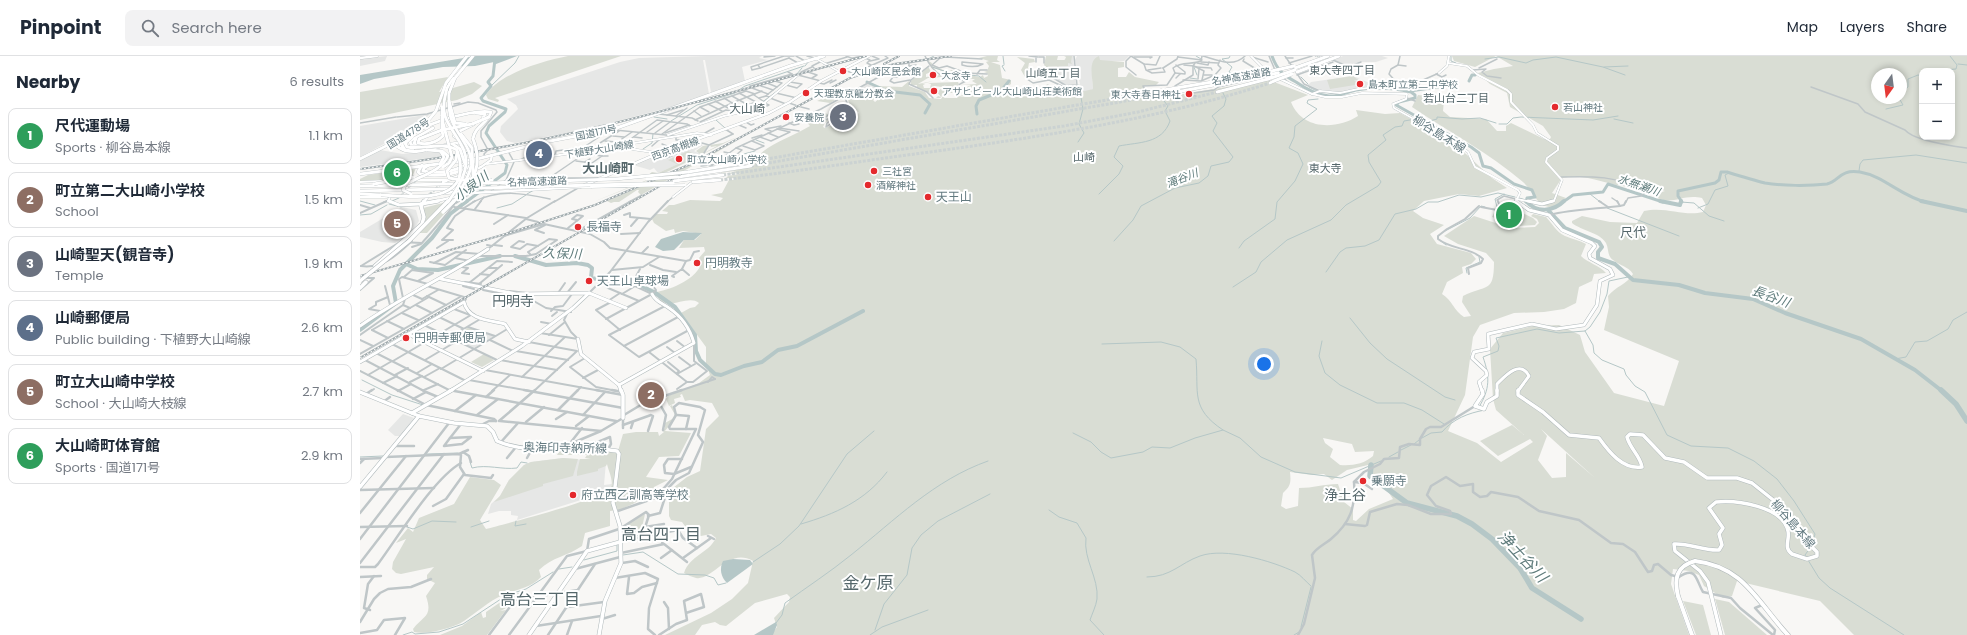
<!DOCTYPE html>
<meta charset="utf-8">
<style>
:root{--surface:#fff;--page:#f2f2f3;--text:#1f2937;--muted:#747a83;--line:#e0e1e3;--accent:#e4292d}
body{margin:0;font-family:Poppins,"Noto Sans JP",sans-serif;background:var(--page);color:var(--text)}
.controls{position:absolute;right:12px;top:12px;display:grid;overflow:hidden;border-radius:8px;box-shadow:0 2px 6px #0003}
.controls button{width:36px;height:36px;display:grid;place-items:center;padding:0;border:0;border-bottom:1px solid var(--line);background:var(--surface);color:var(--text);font:20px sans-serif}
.compass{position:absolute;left:1511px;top:12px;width:36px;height:36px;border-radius:50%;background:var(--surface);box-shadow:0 2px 6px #0003;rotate:194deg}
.you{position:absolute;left:904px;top:308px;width:14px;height:14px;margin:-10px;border:3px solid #fff;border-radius:50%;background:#1a73e8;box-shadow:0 0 0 6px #1a73e833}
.badge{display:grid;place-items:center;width:26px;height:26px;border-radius:50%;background:var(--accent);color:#fff;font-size:13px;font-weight:700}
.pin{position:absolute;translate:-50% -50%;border:2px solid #fff;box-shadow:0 1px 4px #0006}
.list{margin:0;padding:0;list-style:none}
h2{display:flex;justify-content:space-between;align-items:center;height:52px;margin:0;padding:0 16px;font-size:17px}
h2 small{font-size:13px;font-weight:400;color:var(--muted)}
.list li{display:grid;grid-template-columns:26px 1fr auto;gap:12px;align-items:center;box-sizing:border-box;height:56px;margin:0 8px 8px;padding:0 8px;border:1px solid var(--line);border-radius:8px}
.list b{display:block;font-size:15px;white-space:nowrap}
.list p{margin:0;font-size:13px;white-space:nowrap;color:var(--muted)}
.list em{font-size:13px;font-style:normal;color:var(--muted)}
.icon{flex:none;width:22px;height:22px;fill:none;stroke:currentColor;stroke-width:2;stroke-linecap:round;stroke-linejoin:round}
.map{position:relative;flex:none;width:1607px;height:579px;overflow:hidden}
header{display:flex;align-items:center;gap:24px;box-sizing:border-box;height:56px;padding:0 20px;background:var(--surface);border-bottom:1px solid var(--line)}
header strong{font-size:19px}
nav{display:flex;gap:22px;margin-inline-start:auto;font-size:14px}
.search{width:280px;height:36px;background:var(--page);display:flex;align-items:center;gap:10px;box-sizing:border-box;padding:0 14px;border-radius:8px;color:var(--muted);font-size:15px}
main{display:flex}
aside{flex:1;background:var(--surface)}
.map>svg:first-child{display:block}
.built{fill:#e6e7e6}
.green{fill:#d9ddd4;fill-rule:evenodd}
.water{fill:#b5c7c7}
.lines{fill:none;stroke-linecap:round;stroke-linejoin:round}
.stream{stroke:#b5c7c7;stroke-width:1}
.river-far2{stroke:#b5c7c7;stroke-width:3}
.river-far1{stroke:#b5c7c7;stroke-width:4}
.river{stroke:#b5c7c7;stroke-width:5.5}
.street-tunnel{stroke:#cbd2d2;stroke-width:1.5;stroke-dasharray:1.5 0.5;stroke-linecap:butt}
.primary-tunnel{stroke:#cbd2d2;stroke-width:2.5;stroke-dasharray:2.5 1.5;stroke-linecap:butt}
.highway-tunnel{stroke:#cbd2d2;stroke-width:3;stroke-dasharray:3 1.5;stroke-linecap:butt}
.secondary-far2-casing{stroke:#b1babc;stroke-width:2.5}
.secondary-far1-casing{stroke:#b1babc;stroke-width:4}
.secondary-casing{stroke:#b1babc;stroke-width:4.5}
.primary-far2-casing{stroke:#b0b8ba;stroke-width:3}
.primary-far1-casing{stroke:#b0b8ba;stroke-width:4.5}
.primary-casing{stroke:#b0b8ba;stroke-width:5}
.highway-casing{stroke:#b2b9bb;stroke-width:3.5}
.street-far2{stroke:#bfc6c8;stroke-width:1.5}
.street-far1{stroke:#bfc6c8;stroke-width:2}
.street{stroke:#bfc6c8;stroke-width:2.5}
.secondary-far2{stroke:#fff;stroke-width:2}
.secondary-far1{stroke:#fff;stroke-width:3}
.secondary{stroke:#fff;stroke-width:3.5}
.primary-far2{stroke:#fff;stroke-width:2.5}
.primary-far1{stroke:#fff;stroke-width:3.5}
.primary{stroke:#fff;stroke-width:4}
.highway{stroke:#fff;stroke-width:3}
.rail-casing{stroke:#9ea9ac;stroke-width:2}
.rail{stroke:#fff;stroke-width:1;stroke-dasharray:2;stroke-linecap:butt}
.secondary-bridge-casing{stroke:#b1babc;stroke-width:2.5;stroke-linecap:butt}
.primary-bridge-casing{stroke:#b0b8ba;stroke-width:5;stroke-linecap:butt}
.highway-bridge-far1-casing{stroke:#b2b9bb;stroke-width:3.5;stroke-linecap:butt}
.highway-bridge-casing{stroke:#b2b9bb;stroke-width:4.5;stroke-linecap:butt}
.secondary-bridge{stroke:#fff;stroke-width:2}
.primary-bridge{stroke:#fff;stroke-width:4}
.highway-bridge-far1{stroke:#fff;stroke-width:3}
.highway-bridge{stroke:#fff;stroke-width:3.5}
.poi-dot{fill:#e4292d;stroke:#fff;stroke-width:1.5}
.labels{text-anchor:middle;stroke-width:4;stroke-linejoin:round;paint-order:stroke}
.far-poi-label{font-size:10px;fill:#637a80;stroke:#fff;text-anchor:start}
.far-street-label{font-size:10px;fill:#637a80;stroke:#fff}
.far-neighbourhood-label{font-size:11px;fill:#55676b;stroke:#fff}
.far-water-label{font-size:11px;font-style:italic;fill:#5e7b7b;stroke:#fff}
.far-quarter-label{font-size:12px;fill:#55676b;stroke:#fff}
.street-label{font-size:12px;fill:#637a80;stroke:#fff}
.poi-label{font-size:12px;fill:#637a80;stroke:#fff;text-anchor:start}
.far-district-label{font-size:13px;font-weight:bold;fill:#55676b;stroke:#fff}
.water-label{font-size:13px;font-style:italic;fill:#5e7b7b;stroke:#fff}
.neighbourhood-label{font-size:13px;fill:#55676b;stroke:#fff}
.quarter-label{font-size:14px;fill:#55676b;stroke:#fff}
.near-neighbourhood-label{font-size:16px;fill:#55676b;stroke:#fff}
.near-water-label{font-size:16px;font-style:italic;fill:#5e7b7b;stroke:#fff}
.near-quarter-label{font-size:17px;fill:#55676b;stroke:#fff}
</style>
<header>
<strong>Pinpoint</strong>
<div class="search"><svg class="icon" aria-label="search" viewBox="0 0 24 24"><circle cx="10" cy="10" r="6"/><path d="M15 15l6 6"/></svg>Search here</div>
<nav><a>Map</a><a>Layers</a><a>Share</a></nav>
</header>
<main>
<aside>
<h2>Nearby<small>6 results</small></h2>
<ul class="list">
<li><span class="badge" style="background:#2e9e5b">1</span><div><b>尺代運動場</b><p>Sports · 柳谷島本線</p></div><em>1.1 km</em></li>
<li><span class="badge" style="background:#8d6e63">2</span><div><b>町立第二大山崎小学校</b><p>School</p></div><em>1.5 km</em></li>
<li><span class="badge" style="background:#6b7280">3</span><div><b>山崎聖天(観音寺)</b><p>Temple</p></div><em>1.9 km</em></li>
<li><span class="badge" style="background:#5c6f8a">4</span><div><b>山崎郵便局</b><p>Public building · 下植野大山崎線</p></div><em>2.6 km</em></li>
<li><span class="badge" style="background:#8d6e63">5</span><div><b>町立大山崎中学校</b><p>School · 大山崎大枝線</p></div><em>2.7 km</em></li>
<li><span class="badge" style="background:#2e9e5b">6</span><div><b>大山崎町体育館</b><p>Sports · 国道171号</p></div><em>2.9 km</em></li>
</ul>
</aside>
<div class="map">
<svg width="1607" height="579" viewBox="0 0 1607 579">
<rect width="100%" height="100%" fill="#f8f7f5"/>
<g class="built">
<path d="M 27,0 L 25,5 L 0,10 L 0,3 Z"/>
<path d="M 347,0 L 402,0 L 399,2 L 408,4 L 382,11 L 385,25 L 353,36 L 351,36 L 345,4 L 343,4 L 349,38 L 319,49 L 227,73 L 155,87 L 147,85 L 140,76 L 141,70 L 158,53 L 156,49 L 147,43 L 260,6 L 279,2 Z"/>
<path d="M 708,0 L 713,0 L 716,29 L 705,29 L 685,14 L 685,11 L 698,10 Z"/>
<path d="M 717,0 L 769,0 L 764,5 L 737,5 L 732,14 L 733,33 L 722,38 L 715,4 Z"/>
<path d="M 983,0 L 1022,0 L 1028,2 L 1016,6 L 1001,6 L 990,11 L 974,4 Z"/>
<path d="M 993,20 L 1012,28 L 1033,29 L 997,32 L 979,37 L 966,36 L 948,29 L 951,26 Z"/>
<path d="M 507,27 L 518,32 L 522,34 L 505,40 L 496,33 Z"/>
<path d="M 70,58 L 57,70 L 0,101 L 0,70 Z"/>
<path d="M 341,88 L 343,89 L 334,95 L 341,98 L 298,117 L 294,112 L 290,114 L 273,109 L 299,99 L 308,103 Z"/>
<path d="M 20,94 L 43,98 L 68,94 L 79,96 L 83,100 L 0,111 L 0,104 Z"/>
<path d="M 42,151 L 56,154 L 59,165 L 56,170 L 41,184 L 35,187 L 22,186 L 0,181 L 0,176 Z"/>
<path d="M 120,275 L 134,280 L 114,292 L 101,286 Z"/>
<path d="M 43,358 L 54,362 L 41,380 L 35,380 L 28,374 Z"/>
<path d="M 203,402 L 246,406 L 244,429 L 252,428 L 250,432 L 237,439 L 157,464 L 158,460 L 151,459 L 151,455 L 139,455 L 128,458 L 131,448 L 140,440 L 149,424 L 164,409 L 171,406 Z"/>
</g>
<g class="green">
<path d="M 208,0 L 261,0 L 135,42 L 139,44 L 138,46 L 128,43 L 126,39 C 140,17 183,5 208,0 Z"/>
<path d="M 627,0 L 638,0 L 637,4 L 640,6 L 631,6 L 640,9 L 642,22 L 651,24 L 651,28 L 638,38 L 639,39 L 680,37 L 683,34 L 680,32 L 688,28 L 692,33 L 691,35 L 699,36 L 716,31 L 717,34 L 721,34 L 721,36 L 733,33 C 733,23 727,4 739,0 L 740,4 L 764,6 L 764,11 L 758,12 L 758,21 L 766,21 L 769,16 L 775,21 L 799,26 L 796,29 L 783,30 L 787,38 L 811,40 L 909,24 L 948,39 L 931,46 C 942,74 976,74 998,60 L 996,54 L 1025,58 L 1040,57 L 1093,86 L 1132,122 L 1147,132 L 1119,140 L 1099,138 L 1064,145 L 1053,155 L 1063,162 L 1084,169 L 1070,178 L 1077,188 L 1111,197 L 1116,203 L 1111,208 L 1102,211 L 1103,217 L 1087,226 L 1082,238 C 1092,244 1094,255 1104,261 L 1111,260 L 1102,246 L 1103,240 C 1126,228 1134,238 1134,206 L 1126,197 L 1098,188 L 1084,180 L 1114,160 L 1151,172 L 1175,171 L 1179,167 L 1177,163 L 1171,160 L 1173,158 L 1186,161 C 1192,167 1196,176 1205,180 C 1212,183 1219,184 1226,188 L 1221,200 C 1228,207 1239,209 1246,217 L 1234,218 L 1232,225 L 1219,231 L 1216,247 L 1204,253 L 1184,256 L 1154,257 L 1120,269 L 1113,281 L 1105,339 L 1088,375 L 1117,387 L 1141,406 L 1173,386 L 1170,383 L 1138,400 L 1120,385 L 1152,369 L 1164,379 L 1136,354 L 1133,343 L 1130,293 L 1143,277 L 1173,270 L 1199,269 L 1220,279 L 1225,296 L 1254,337 L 1304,350 L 1319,305 L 1244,274 L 1249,251 L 1248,240 C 1256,230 1266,229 1273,218 C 1268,210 1260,210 1253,204 C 1247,200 1249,193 1246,187 C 1239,176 1222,175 1212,167 L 1212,165 L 1222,160 L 1250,166 L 1277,167 L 1284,155 C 1306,150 1324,161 1343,156 L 1346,149 L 1342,142 C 1321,137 1311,152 1292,139 L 1305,135 C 1293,130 1282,133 1269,131 C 1246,129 1226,117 1202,122 L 1192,137 L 1206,142 L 1192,152 L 1182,149 C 1174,142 1171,133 1163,126 C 1129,97 1089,76 1052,51 L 1058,39 L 1077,41 L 1084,44 L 1083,55 L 1090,61 L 1126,63 L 1137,75 L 1146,75 L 1146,70 L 1151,67 L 1184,83 L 1190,83 L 1191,81 L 1183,70 L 1150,51 L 1147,37 L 1130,28 L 1118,17 L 1134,13 L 1153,10 L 1136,0 L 1607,0 L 1607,579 L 1494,579 L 1460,545 L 1377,525 L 1372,540 L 1363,542 L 1344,530 L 1339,519 L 1329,515 L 1313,513 L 1311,528 L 1329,579 L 411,579 L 417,571 L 414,562 L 429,546 L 430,541 L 427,538 L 395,547 L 366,570 L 360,569 L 355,566 L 342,569 L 335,579 L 305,579 L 351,557 L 372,543 L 388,527 L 393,505 C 368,491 353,525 336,522 C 332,521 328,519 324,517 C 330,499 348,498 356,482 L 351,478 L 341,480 L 330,477 L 322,466 L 311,464 L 309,460 L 309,435 L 327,421 L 340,415 L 346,373 L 359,360 L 352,347 L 330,344 L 325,345 L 322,338 L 320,339 L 321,341 L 314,343 L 315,347 L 309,350 L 306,343 L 308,340 L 339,327 L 350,319 L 346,308 L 346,291 L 321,257 L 330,252 L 335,251 L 339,247 C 327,237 305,259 296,238 L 297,236 C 312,233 337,223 342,206 L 339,202 L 345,195 L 344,191 L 319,192 L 324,184 L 335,184 L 341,178 L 323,175 L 315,177 L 314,173 L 306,175 L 294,167 L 292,163 L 295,158 L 307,158 L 308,156 L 302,155 L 309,149 L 314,149 L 330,144 L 360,145 L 363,142 L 351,139 L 362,137 L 369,124 L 375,124 L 376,122 L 366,122 L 368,120 L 379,118 L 380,117 L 367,118 L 376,115 L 358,117 L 392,111 L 393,106 L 402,105 L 401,102 L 395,103 C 409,87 432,81 450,70 L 445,64 L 463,58 L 456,56 L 457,55 L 468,58 L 463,65 L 472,62 L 465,67 L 463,71 L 465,72 L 499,57 L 494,52 L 488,53 L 483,50 L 489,47 L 487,39 L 490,37 L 495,43 L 513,38 L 516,41 L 513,44 L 515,46 L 520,42 L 531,41 L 526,39 L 517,30 L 542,31 L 549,25 L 549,30 L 565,36 L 569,42 L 581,43 L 583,40 L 585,41 L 584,42 L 597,42 L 598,40 L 606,41 L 600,39 L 606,39 L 608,37 L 603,33 L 611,29 L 600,29 L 617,28 L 612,25 L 615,23 C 607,23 598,23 590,19 C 584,17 581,13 572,12 L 567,4 L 572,7 L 572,10 L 589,16 L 591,14 L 600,15 L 597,17 C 605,20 612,19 620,21 L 623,19 L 624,22 L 628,20 L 627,17 L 624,16 L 627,15 L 629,10 L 626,6 L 629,5 L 619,2 ZM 1562,15 L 1592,15 L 1592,81 L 1562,81 ZM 1517,18 L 1541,18 L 1541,42 L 1517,42 ZM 1181,373 L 1235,422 L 1206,397 L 1206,421 L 1192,422 L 1178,404 L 1187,380 ZM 963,382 L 992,388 L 995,396 L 1014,395 L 1013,400 C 1004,408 992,410 980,409 L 970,401 L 973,393 L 965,387 ZM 1008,409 L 1013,425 L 1027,434 L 1033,443 L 1009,453 L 996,465 L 993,464 L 993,453 L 984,446 L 978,428 C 964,428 953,432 939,432 L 938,450 L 926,453 L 921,450 L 923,437 C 931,430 931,426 930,416 L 952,419 L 964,418 L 972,424 L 987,414 Z"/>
<path d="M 686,0 L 698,0 L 697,4 L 705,4 L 706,1 L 704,0 L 712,0 L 711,6 L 712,8 L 708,7 L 708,10 L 686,11 L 684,9 Z"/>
<path d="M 1092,0 L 1136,0 L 1115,11 L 1094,5 Z"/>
<path d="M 657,1 L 674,3 L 675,6 L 669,7 L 668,12 L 670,13 L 669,18 L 674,19 L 676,21 L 671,23 L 665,21 L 661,14 L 665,7 Z"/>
<path d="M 568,10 L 571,16 L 566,18 L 566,21 L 580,19 L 582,21 L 568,22 L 558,28 L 573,25 L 562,28 L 565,28 L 563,29 L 564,32 L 570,32 L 571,28 L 568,27 L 598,26 L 599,28 L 597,31 L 588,30 L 587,32 L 595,33 L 592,37 L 585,37 L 580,42 L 576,42 L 578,40 L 581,41 L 577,36 L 587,28 L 582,31 L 574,30 L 574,32 L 570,34 L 572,36 L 570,37 L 557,31 L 557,29 L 551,29 L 551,25 Z"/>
<path d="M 993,20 L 998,24 L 994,24 L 997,27 L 995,29 L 970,33 L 967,24 Z"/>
<path d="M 88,21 L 79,36 L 114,26 L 122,30 L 112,38 L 97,44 L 0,64 L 0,36 Z"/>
<path d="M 486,32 L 492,34 L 470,47 L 457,45 Z"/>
<path d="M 377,81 L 309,115 L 233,146 L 289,124 L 296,118 L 292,120 L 288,119 L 292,116 L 298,117 L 340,98 L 336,95 L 343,90 L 348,89 L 344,97 L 357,90 L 351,91 L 350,89 L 363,87 Z"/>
<path d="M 382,82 L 281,139 L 278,136 L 279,134 L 277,134 L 259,146 L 254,146 L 251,147 L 247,145 L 328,110 Z"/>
<path d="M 328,95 L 337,99 L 317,108 L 308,104 Z"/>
<path d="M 56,112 L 52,121 L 45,123 L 0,125 L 0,123 L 8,119 Z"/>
<path d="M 91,145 L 93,145 L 93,148 L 67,177 L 55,177 L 66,163 L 63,152 Z"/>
<path d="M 1145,149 L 1173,162 L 1177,166 L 1175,169 L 1159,170 L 1132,161 L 1134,157 L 1141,155 Z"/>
<path d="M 107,272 L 120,274 L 101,286 L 92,281 Z"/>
<path d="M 124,298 L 134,304 L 122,311 L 111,306 Z"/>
<path d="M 312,349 C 318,361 313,365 305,375 L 331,377 L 319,400 L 299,401 L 286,421 L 308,424 L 294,431 L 296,436 L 282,440 L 275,447 L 259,454 L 250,455 L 250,470 L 225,477 L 222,490 C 208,500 192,501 179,514 L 181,521 C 170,533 156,533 143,539 C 129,545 117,556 104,565 C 94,572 66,579 54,576 L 53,573 C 64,559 73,561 66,540 L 75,527 L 67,523 L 67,519 L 74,511 L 41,518 L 36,517 L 32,513 L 33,506 L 46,483 L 36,487 L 48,472 L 53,476 L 59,462 L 94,448 L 110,421 L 134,424 L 141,429 L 120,464 L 126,473 C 148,467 238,445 250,432 C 255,427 248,414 247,408 L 246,410 L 238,413 L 238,415 L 217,420 L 217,416 L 220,403 L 231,403 L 225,402 L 227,399 L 197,399 L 200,394 L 229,392 L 258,395 L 263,378 L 276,376 L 298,376 L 299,380 L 304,376 L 302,375 L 305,372 L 305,367 L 314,362 L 314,357 L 310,350 Z"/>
<path d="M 203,402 L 218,403 L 213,420 L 183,428 L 183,430 L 134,446 L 140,440 L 149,424 L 164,409 L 171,406 Z"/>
<path d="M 285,458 L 281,476 L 268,481 L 267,468 Z"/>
<path d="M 161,536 L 161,541 C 152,544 149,552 140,555 L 146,554 L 127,579 L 80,579 L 102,570 L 121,556 L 123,562 L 126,561 L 126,556 L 148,541 Z"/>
<path d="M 1355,543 L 1369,546 L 1407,579 L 1365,579 Z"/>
<path d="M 1323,545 L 1343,549 L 1351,579 L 1336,579 Z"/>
</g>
<g class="water">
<path d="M 116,0 L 157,0 L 136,8 L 134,8 L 134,6 L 115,10 L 83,11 L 14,23 L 0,28 L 0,19 Z"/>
<path d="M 323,176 L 342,177 L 334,184 L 324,184 L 314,194 L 303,195 L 295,191 L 301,183 Z"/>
<path d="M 373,503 L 390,504 L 393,508 L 367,527 C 361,521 359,513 363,505 Z"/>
<path d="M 416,566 L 417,569 L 413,579 L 394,579 Z"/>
</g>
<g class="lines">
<g class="stream">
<path d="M 643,0 L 644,8"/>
<path d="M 836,0 L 841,3"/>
<path d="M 1091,0 L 1091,5 L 1096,7"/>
<path d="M 568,3 L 574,0"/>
<path d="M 1125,3 L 1139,1 L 1166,7 L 1173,4 L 1196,1 L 1243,11 L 1265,19"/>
<path d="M 1598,8 L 1607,9"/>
<path d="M 644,9 L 642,10 L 645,15"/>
<path d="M 445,10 L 449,5"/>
<path d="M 572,11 L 590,17 L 619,20 L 626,26"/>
<path d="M 834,11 L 837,19"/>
<path d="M 1244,11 L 1268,10"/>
<path d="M 1572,15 L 1596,13 L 1597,9 L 1590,0"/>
<path d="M 436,19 L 442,12"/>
<path d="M 941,21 L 948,28"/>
<path d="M 830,22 L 837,23"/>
<path d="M 859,22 L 872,17 L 869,16 L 872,11 L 862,3 L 869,2 L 870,0"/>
<path d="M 131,30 L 155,7 L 159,0"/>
<path d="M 949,31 L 957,35"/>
<path d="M 1003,33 L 1040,33"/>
<path d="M 379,34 L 385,30 L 444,10"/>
<path d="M 961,36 L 976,38 L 994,35"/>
<path d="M 1541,36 L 1548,31 L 1548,23 L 1558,19 L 1562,20"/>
<path d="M 633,39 L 641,35"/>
<path d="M 1526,53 L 1543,49 L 1539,42"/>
<path d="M 379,55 L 401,47 L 416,36"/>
<path d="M 294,61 L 307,63"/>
<path d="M 1254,63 L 1273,67"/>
<path d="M 356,64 L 365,72"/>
<path d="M 311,65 L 337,49 L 375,37"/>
<path d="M 1066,66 L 1077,63 L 1077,61 L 1102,63 L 1120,62 L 1136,67"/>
<path d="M 1139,68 L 1147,68 L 1153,62 L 1161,61 L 1233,64 L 1258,60"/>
<path d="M 396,84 L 404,87"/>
<path d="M 718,86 L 724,77 L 719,68 L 723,53 L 719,29"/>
<path d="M 283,93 L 292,87 L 293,78"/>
<path d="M 380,99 L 395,95"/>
<path d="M 1499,115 L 1500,108 L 1503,104 L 1556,99 L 1607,107"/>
<path d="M 167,138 L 174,134"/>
<path d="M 739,138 L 759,118 L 763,110 L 754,101 L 759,90 C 779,86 802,88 810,65 L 805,55 L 808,50 L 804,45 L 806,41 L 815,38"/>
<path d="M 1230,138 L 1239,145"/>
<path d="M 1159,142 L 1166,144"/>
<path d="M 0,145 L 15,149"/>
<path d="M 32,145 L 39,142"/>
<path d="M 1321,146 L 1334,147 L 1349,160 L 1364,165"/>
<path d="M 29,148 L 41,151"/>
<path d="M 1137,151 L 1135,143 L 1144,138"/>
<path d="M 137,152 L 152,148 L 166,139"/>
<path d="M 1247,152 L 1319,180"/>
<path d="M 1338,152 L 1348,148 L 1355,134 L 1368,130 L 1365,119 L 1369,117"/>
<path d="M 0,159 L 11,158 L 27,149"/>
<path d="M 1085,175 L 1110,162 L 1121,150 L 1125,151"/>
<path d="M 754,185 L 773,164 L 781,150 L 815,132 L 839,127 L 848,120 L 851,110 L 869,106 L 873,101 L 853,75 L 857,67 L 852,60 L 864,50 L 866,43 L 863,37"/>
<path d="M 1081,185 L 1086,189"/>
<path d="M 879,192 L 884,185 L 915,163 L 917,146 L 935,125 L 943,108 L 938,97 L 929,92 L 934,81 L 935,70 L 957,53 L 947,47 L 948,44 L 958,43"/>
<path d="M 966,216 L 980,196 L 986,192 L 1005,190 L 1019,184 L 1035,158 L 1056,153 L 1068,146 L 1078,146 L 1099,139 L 1121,141 L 1138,137 L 1155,141"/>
<path d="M 1107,217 L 1106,212 L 1120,206 L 1119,201"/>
<path d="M 873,231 L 896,216 L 901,206 L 927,184 L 971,164 L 986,149 L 1018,130 L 1021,126 L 1009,106 L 1008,99 L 1026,84 L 1023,79 L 1035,71 L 1042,70 L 1044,65 L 1056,63"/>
<path d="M 990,262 L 1010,287 L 1027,303 L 1085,341 L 1095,344"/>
<path d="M 1225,275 L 1233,289 L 1234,297 L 1242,304 L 1264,313 L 1266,319 L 1275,330 L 1285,336 L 1307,379 L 1331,390 L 1368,392 L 1394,405 L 1417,423 L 1434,445 L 1455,478 L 1452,490"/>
<path d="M 962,285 L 959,300 L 965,317 L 980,329 L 1017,347 L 1044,347 L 1062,354 L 1084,368"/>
<path d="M 742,288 L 801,286 L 820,291 L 836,303 C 839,337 830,352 863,374"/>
<path d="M 1535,303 L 1546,301 L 1555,286 L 1567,285 L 1588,273 L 1593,264 L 1607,256"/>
<path d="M 2,324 L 32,339 L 63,349"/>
<path d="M 1119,351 C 1130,333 1130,321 1123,301 L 1138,295 L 1139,290 L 1136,282 L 1177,273 L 1199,277 L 1225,275 L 1230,271 L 1240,256 L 1247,238 L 1249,225 L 1268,221"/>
<path d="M 713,377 L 731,386 L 741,396 L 751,402 L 783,396 L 792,391 L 810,392 L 835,382 L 863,374 L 880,382 L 901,401 L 935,416 L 981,422 L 1021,405"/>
<path d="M 1062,382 L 1071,377 L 1082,376 C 1093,363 1108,357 1125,354"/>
<path d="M 1054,388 L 1059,384"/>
<path d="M 1041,394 L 1051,389"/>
<path d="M 67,398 L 98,397"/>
<path d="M 0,401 L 23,400"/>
<path d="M 1029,401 L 1038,396"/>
<path d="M 110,406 L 112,412 C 127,408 142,414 157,412 L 161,406 L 167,407"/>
<path d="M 689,454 L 699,461 L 717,467 L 726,482 C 723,503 739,522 737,543 C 736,550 732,558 730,564 L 744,579"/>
<path d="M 156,465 L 155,470 L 166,468"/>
<path d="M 441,468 C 475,458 505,445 527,416"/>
<path d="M 47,471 L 53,473 L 72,465 L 96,466"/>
<path d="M 111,471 L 129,465"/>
<path d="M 267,483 L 279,479 L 283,472"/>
<path d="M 263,499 L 283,496 L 318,518 L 345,519 L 354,522 L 358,529 L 366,527"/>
<path d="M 1446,501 L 1445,499 L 1450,492"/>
<path d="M 224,504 L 257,495 L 257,489"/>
<path d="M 1448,504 L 1459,522 L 1470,532 L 1544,579"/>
<path d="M 393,506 L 420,488 L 439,470 L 487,398 L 514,375"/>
<path d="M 199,513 L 212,511"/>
<path d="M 787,521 C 811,521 820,507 840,500 C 865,491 912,505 935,516 C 941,519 946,526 951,530"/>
<path d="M 416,567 L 422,559 L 425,547 C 447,531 470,516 491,499 C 535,464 574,424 628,405"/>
<path d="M 941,571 L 951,531"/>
<path d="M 515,574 L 524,548 L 547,519 L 552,492 L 561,479 L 578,465 L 630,438"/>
<path d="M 43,579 L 52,576 L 55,578 L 79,576 L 103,568 L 147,539 L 166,533 L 193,516"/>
<path d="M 510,579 L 522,571 L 568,554"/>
<path d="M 934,579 L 939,576"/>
</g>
<g class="river-far2">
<path d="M 912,0 C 917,14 923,19 936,26 C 946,33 957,39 969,40 C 979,41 987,36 996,34 C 1013,31 1034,32 1051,36 L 1055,39 L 1055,42 L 1039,46 L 1036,49 L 1111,91 L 1119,97 L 1123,110 L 1131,112 L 1154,128 L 1172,134 L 1175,141 L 1167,142 L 1166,146"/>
<path d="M 1109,25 L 1112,19 L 1115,19"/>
<path d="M 507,26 L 527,35 L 560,39 L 570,48 L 565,57"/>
<path d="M 1050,35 L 1084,30"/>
<path d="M 617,58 L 616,50 L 619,44 L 641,35 L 649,25"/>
<path d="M 106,146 L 145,117 L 147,109 L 126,77 L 129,70 L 145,56 L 146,53 L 123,45 L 121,42 L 131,30 L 128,26 L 133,20 L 135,3"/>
<path d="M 1203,146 L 1213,139 L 1243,136 L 1248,128 L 1303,146"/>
<path d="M 1322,146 L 1318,140 L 1318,135 L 1355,127 L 1359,124 L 1361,116 L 1367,116 C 1380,120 1393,124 1405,127 C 1422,130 1449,130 1467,128 C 1480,125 1479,113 1500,116 C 1524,120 1542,141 1566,146"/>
</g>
<g class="river-far1">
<path d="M 1166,145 C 1176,157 1193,156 1204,145"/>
<path d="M 1300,145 L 1320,149 L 1321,145"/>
<path d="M 1561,145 L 1607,155"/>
<path d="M 1188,154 L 1205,172 L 1239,186 L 1242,191 L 1238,196 L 1238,202 L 1255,208 L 1273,224 L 1319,229 L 1345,237 L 1393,243 L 1425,257 L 1501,283 L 1555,314 L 1582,335"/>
<path d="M 155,200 L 186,209 L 217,207 L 228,209 L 232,212 L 231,222 L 279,229 L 294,236 L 315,251 L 335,279 L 336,295 L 340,304 L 355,318 L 361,319 L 384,310 L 402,306 L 418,294 L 437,290 L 503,255"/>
<path d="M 46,208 L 57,213 L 78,214 L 140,200"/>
<path d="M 0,274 L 36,247 L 33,230 L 40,214 L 72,182 L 90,158 L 107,145"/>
</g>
<g class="river">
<path d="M 1581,334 L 1596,348 L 1607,365"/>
<path d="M 1011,409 L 1010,420 L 1047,447 L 1097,460 L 1112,468 L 1132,483 L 1160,512 L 1172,532 L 1221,563"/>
</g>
<g class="street-tunnel">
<path d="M 955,0 L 969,3"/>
<path d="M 435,49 L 441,51"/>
<path d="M 131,135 L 146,124"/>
<path d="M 111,137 L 125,127"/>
<path d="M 41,139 L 56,125"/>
</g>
<path class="primary-tunnel" d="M 70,138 L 82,127"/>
<g class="highway-tunnel">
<path d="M 401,104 L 798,35"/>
<path d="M 391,110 L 806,38"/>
<path d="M 363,119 L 704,70 L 778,56 L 857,36"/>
<path d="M 360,124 C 430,117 500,105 570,96 C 685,80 799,63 910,27"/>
</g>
<g class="secondary-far2-casing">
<g id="secondary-far2">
<path d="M 891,0 L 908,17"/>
<path d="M 455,2 L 478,15"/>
<path d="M 1088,7 L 1107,10 L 1118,19 L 1147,34 L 1151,38 L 1151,46 L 1173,69 L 1177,77 L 1198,90 L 1198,94 L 1187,102 L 1186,106 L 1202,124 L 1194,145 L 1189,146"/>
<path d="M 1079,17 L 1087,10 L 1089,0"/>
<path d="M 918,22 L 952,38 L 965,41 L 982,41 L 1002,37 L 1047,38 L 1046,43 L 1033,48 L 1034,52 L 1095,86 L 1108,96 L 1115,111 L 1158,134 L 1160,137 L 1156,145 L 1157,146"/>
<path d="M 952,38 L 960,35 L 980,37 L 998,33 L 1039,29"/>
<path d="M 308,79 L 364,60 L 390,54 L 404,47 L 438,19"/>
<path d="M 257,91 L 299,97"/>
<path d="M 127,108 L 187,101 L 337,77 L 351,79"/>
<path d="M 44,124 L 86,124"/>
<path d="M 0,126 L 22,125"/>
<path d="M 220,131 L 231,131"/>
<path d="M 0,141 L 27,141"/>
<path d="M 30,141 L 28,145 L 32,146"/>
<path d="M 313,141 L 331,127"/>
<path d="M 1156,143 L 1173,146"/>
</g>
</g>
<g class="secondary-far1-casing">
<g id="secondary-far1">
<path d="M 29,145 L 39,149 L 61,148"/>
<path d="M 1168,145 L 1182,148 L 1193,145"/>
<path d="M 81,223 L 156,238 L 229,237 L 266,252"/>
<path d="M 0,270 C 41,241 86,221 128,193"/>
<path d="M 48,278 L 123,315"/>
<path d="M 218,283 L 221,298 L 259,329 L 261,335"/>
<path d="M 0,306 L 104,246 C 108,264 129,264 145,268 L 155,283 L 169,286"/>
<path d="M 259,329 L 334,287 C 330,273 321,260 309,252 C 302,247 296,246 292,238"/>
<path d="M 90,335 L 162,290 L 213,252 L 229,237"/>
<path d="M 1122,335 L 1119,326 L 1127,319 L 1126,315 L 1112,302 L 1114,296 L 1129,293 L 1128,278 L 1172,268 L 1196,273 L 1224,269 L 1237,249 L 1240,225 L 1253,219 L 1250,213 L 1230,202 L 1229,198 L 1235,190 L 1232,187 L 1202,174 L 1189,159 L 1169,154 L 1156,145"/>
<path d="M 1137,335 L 1137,328 C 1145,320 1160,303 1169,320 L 1158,335"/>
</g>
</g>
<g class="secondary-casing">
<g id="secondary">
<path d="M 261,334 L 263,339 L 263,362"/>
<path d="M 1122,334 L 1123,338 L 1115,350 L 1124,353 L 1127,346 L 1137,340 L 1137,334"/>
<path d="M 1158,334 L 1158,339 L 1183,356 L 1209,379 L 1239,382 C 1249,396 1263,414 1282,411 C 1280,399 1270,393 1267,381 L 1270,378 L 1283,379 L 1305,402 L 1324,406 L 1347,422 L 1377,422 L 1392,427 L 1417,447 L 1444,483 L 1457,496 L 1457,500 L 1447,503 L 1432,498 C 1423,491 1430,485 1428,475 C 1423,450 1376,444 1356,446 L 1349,452 L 1363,472 L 1359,478 L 1362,489 L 1359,494 C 1343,495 1330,487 1314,488 L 1315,495 L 1340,515 L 1348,526 L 1361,579"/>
<path d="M 0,336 L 59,360 L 94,367 L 127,370 L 133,376 L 137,385 C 166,398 199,391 229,391 C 238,391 248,394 257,395 L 259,398 L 253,447 L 260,470 L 261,507 L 245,545 L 239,579"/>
<path d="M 52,357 L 92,334"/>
<path d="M 0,431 L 59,360"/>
<path d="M 169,579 L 227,495 L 260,486"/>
</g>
</g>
<g class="primary-far2-casing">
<g id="primary-far2">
<path d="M 0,2 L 17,0"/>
<path d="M 83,126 L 121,111 L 131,104 L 132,99"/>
<path d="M 64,146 L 69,139"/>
<path d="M 72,146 L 112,137 L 220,131 L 299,97 L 409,57 L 430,46 L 461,25 L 509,0"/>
</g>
</g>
<g class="primary-far1-casing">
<g id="primary-far1">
<path d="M 61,148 L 78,145"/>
<path d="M 15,210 L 62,168 L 64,161 L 61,150 L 64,145"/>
<path d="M 0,232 L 6,226"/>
</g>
</g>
<g class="primary-casing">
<g id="primary">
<path d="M 1335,505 C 1385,511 1397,546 1428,579"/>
<path d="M 1318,540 L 1332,579"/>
</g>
</g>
<g class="highway-casing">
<g id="highway">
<path d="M 935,12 L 968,0"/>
<path d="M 937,16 L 979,0"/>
<path d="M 910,27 L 914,25"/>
<path d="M 87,32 L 93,22"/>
<path d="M 798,35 L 894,19"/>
<path d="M 857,36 L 908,23"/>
<path d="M 89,37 L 95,22 L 113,0"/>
<path d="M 806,38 L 897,21"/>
<path d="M 116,57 L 125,58 L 122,64"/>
<path d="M 55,75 L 66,67"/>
<path d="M 57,82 L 54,87 L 60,90"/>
<path d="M 44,85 L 42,91 L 53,94"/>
<path d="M 103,87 C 83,85 56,104 38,91 C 47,72 111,52 131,56 C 128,68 115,69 113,83"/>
<path d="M 57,91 L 51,89 L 50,85 L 73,72"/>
<path d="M 110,97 L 108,90 L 94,80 L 96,77 L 114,68"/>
<path d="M 0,103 L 44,81"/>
<path d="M 62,109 L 58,116 L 60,118 C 77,121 105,119 116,104"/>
<path d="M 69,109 L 64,112 L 63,115 C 77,118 96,116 108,107"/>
<path d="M 328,116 L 401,104"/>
<path d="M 0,118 L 117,103 L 185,86 L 254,73 L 430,10 L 464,0"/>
<path d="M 318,121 L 391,110"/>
<path d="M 314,125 L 363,119"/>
<path d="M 333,126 L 360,124"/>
<path d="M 0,130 L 129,127"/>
<path d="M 0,135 L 122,132"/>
<path d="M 84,137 L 103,135"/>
<path d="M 0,138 L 21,139"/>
</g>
</g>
<g class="street-far2">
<path d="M 405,0 L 404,1 L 415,0"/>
<path d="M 436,0 L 445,5"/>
<path d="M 447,0 L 455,2"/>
<path d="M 565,0 C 575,21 584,22 606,25 L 600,28 L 594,35"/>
<path d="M 669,0 L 678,1"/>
<path d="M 771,0 L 784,8 L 796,9 L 800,0"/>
<path d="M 771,0 L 766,5 L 766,11 L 776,19"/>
<path d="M 843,0 C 857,4 873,12 885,0"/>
<path d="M 909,0 L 915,14"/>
<path d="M 925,0 L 944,28 L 960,35"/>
<path d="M 1040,0 L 1038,9 L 1031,13 L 1029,18 L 1039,29 L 1057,30 L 1063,24 L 1079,17"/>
<path d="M 679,1 L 684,1 L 684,7"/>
<path d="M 774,1 L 792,1 L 790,2"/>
<path d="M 818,1 L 842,4"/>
<path d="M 892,1 L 908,6"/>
<path d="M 429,2 L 438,7"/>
<path d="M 493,2 L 502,0"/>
<path d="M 505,2 L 510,4 L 507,7 L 511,9"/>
<path d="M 676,2 L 676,6"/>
<path d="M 926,2 L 933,2"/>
<path d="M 579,3 L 572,9 L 579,12 L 587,10 L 606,17 L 627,18"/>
<path d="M 884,3 L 883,5 L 901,16"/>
<path d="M 973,4 L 989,11 L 1001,6"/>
<path d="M 510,5 L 519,3 L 512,0"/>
<path d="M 602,6 L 623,8 C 616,12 609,11 602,9 Z"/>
<path d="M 841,6 L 858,7"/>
<path d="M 837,7 L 848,9 L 849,6"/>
<path d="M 929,7 L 952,0"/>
<path d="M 464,8 L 487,1"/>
<path d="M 784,8 L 786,14 L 792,17 L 805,16 L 803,12"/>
<path d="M 398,9 L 400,12 L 392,14 L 391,11 L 424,0 L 434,0"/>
<path d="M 824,9 L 834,10 L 844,15 L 842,24"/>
<path d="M 1038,9 L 1046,10"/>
<path d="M 569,10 L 551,24 L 549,28 L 567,36 L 573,42"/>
<path d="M 508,11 L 528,2 L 525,0"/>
<path d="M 836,11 L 851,12 L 852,14"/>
<path d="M 400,12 L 429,2"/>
<path d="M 454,12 L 452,10 L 460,6"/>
<path d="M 803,12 L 817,3 L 818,0"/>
<path d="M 1119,12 L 1137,3"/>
<path d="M 548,13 L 555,13 L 556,9 L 549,10"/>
<path d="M 483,14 L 493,17 L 497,15"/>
<path d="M 788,14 L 801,12"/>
<path d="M 1113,14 L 1126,13 L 1122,16 L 1127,20 L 1141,22"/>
<path d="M 428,16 L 432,18"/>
<path d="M 441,16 L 452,11"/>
<path d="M 448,16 L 457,19 L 452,22"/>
<path d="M 545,16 L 549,10 L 549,6"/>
<path d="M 685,17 L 705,29"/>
<path d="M 815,17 L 813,12 C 822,5 831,9 841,5 L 842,0"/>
<path d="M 815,17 L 825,18 L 825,16 L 816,9"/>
<path d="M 524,18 L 533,21 L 530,25 L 534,27 L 550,24"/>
<path d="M 617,18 L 620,14 L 627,14"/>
<path d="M 919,18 L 929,27"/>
<path d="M 1076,18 L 1082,21 L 1086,19"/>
<path d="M 438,19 L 461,25"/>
<path d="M 844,19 L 852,19"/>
<path d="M 937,19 L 973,6"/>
<path d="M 533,21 L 538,21"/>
<path d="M 816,22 L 820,18"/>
<path d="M 667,23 L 673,27 L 689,24 L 702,30 L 717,29 L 714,0"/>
<path d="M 838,23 L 839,13"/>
<path d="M 823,24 L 841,25 L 855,19"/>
<path d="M 857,24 L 855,19 L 861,12 L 858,9 L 860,4"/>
<path d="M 407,27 L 417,31"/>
<path d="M 459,27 L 464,28 L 472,24"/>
<path d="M 470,27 L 476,24"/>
<path d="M 426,29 L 437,32 L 442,28 L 430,26"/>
<path d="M 390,30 L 432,18"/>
<path d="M 401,30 L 413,34"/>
<path d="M 815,30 L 833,19 L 833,10 L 835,7"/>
<path d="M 858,31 L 907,20"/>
<path d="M 1451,31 L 1498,48 L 1505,56 L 1545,74 C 1554,85 1592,90 1607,92"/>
<path d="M 392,32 L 408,38"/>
<path d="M 416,37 L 437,42"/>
<path d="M 395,38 L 383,34 L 494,3 L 486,0"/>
<path d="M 408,38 L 422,27 L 415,25"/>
<path d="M 408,38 L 406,40 L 411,41"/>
<path d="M 394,39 L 403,45"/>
<path d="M 372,40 L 388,49 L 396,46 L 379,37"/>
<path d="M 836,40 L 826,38 L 854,34 L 858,31"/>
<path d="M 364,42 L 377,50 L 387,49"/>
<path d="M 399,42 L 406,40"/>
<path d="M 410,42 L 426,48"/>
<path d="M 772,42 L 770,42 L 772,37 L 786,35 L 783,30 L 807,29 L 815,17"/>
<path d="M 1047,42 L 1055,45"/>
<path d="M 334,45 L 339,46 L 383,34"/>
<path d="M 355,45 L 368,52"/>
<path d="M 372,47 L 402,35"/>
<path d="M 429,47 L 435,49"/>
<path d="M 94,48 L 100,47"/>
<path d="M 348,48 L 362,55"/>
<path d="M 340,51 L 349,56"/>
<path d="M 441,51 L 449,53"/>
<path d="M 395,52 L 400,53 L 409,49 L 404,47"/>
<path d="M 334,55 L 341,60"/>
<path d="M 299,58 L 332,62 L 338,65"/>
<path d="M 307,59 L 323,54"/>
<path d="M 316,60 L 327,52"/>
<path d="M 37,61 L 67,58 L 108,46 L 118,47 L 136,54 L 137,56 L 121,75 L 121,81 L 128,94 L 124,98 L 125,101"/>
<path d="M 335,64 L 370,48"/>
<path d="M 475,65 L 466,71 L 467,67 L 473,62 L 463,64 L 471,56 L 487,47 L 484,39"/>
<path d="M 340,66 L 366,54 L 372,55 L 382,51"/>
<path d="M 386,66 L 391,69 L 394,68"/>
<path d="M 0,67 L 36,61"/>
<path d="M 429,67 L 434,69 L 439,68"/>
<path d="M 379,69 L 386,72"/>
<path d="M 419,72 L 439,75"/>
<path d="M 365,73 L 373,78"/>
<path d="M 255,74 L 316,80 L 316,84 L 325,84"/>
<path d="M 411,75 L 405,73 L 421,70"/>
<path d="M 287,76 L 303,65"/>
<path d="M 295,77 L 310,66"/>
<path d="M 305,77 L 329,69"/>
<path d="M 345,77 L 354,72"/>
<path d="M 408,77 L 418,81"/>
<path d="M 302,78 L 340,51 L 386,35"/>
<path d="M 253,80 L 264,81"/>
<path d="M 274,81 L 282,82"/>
<path d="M 400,81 L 411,85 L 430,76 L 417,73"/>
<path d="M 272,82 L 297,64 L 327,68 L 332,71"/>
<path d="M 392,82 L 402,79"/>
<path d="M 330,83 L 339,77"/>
<path d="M 245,85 L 256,86"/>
<path d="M 240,87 L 259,75"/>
<path d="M 302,88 L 312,92"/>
<path d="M 253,89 L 272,76"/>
<path d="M 292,90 L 300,83"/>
<path d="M 383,90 L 395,94 L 404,90 L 392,85"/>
<path d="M 230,94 L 189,122 L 240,122"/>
<path d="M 364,96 L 369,97"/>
<path d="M 299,97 L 307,102 L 342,87 L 349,89 L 373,78"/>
<path d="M 344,97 L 349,89"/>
<path d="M 195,100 L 196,95 L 224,91 L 242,79 L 239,77"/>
<path d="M 242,100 L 248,100"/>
<path d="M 355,101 L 364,102"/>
<path d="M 370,103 L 375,105 L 381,101 L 376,99 L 382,94 L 376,92"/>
<path d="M 159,105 L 165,101"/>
<path d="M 216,105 L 232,107 L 242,100 L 227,98"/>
<path d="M 349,105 L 357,106"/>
<path d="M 225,106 L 230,103"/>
<path d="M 365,107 L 378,100"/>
<path d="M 341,110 L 385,105"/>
<path d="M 350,111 L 376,92 L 461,53 L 524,18 L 536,9 L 585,1 L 622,3"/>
<path d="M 115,116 L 122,121 L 131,123"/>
<path d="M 1201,121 C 1228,120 1262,119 1284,137 L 1281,140 L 1268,142 L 1266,146"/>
<path d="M 146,124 L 154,106 L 148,95"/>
<path d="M 175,131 L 189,122"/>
<path d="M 226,131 L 267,131"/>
<path d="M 1252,142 L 1258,146"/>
<path d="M 1239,145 L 1241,146"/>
<path d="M 24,146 L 28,145"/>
<path d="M 96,146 L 96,144"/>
<path d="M 97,146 L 108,139"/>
<path d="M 113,146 C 139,133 163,137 190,143"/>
<path d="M 120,146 L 124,141"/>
<path d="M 194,146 L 218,132"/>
<path d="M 269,146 L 282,139"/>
<path d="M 307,146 L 313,141"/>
<path d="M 1138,146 L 1137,144 L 1144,140 L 1156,143"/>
</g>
<g class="street-far1">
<path d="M 1239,145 L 1248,151"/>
<path d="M 1257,145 L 1260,150"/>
<path d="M 96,147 L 99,145"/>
<path d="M 0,149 L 10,152"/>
<path d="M 94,151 L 166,162"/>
<path d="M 1121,151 L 1137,154 L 1139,148 L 1138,145"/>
<path d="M 104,152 L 115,145"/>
<path d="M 115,153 L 121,145"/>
<path d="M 0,157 L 27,145"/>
<path d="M 264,159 L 270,157 L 270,161 L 291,163"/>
<path d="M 1189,159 C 1213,153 1235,153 1260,150 L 1264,149 L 1266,145"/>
<path d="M 166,163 L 178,166"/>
<path d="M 134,168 L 148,159"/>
<path d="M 271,170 L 278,162"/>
<path d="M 208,172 L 223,160 L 217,159 L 212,163 L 217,164"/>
<path d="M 219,174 L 271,145"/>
<path d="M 184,177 L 175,174 L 185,169"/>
<path d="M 261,178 L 280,177"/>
<path d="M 144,180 L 184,168 L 230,178 L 244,186 L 250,192 L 326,205 L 322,213"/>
<path d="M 93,184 L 82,184 L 93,174 L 87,172 L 95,160 L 105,153"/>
<path d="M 164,186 L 159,185 L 151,191 L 160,193 L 167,188 L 178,190"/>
<path d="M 127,189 L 132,190"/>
<path d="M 134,189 L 142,190"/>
<path d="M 52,191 L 61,188"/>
<path d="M 77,192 L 88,185"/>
<path d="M 128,193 L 167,162 L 195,145"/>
<path d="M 282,197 L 288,191"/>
<path d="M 119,200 L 166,200 L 176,198 L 197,184 L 189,183 L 168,196 L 170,198"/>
<path d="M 95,202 L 110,205"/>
<path d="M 326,205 L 330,204 L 334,196 L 339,195"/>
<path d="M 70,206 L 85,209 L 106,194"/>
<path d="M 74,207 L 96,196 L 120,198"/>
<path d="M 290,209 L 303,214 L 316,216"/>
<path d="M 1,210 L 40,186 L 62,187 C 68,180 95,150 96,145"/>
<path d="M 1,210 C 23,213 37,199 52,185"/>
<path d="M 102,211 L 108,212 L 102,217 L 109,218"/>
<path d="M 129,212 L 137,212"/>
<path d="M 280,213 L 275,222 L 294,226 L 293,230 L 296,234 L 292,238"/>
<path d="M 252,214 L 283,211 L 299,201"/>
<path d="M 120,218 L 129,219"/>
<path d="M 1109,218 L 1108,212 L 1121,207 L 1123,203 C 1110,191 1092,194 1078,183 L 1078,180 L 1087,173 L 1105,163 L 1119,150"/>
<path d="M 44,221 L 52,214 L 73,217 L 58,225"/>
<path d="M 314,221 L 312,220 L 322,213 L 329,219"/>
<path d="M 240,226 L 275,230 L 292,238 L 246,263"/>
<path d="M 241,226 L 248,232 L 279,245"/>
<path d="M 109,227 L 137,205 L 152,206"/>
<path d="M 103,228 L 105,226 L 121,228"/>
<path d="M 119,228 L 142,209"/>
<path d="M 105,229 L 103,230 L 114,233"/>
<path d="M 25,230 L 30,249"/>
<path d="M 67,230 L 104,241 L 106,243 L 104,246"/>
<path d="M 0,234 L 14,222 L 5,222"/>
<path d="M 123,234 L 147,239 L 165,240"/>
<path d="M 150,235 L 167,237 L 165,240 L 186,252 L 211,256"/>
<path d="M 198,237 L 205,227"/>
<path d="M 207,237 L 216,226"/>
<path d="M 229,237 L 250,216 L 288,166 L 308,145"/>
<path d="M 51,238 L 62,243"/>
<path d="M 262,238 L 285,224"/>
<path d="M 67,240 L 86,249"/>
<path d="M 43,242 L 39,223 L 42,221 L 68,228"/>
<path d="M 62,243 L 78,234"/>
<path d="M 248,245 L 260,237"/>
<path d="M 251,246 L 236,254 L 260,274"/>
<path d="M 43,249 L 50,252"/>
<path d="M 56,249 L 72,257"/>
<path d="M 305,250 L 249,279 L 279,301 L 329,274"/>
<path d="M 94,253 L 110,259"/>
<path d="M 20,255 L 9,253 L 16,249 L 16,246 L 28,241"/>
<path d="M 191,255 L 195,251 L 203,250 L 212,238"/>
<path d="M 42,257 L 58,264"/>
<path d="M 207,258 L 204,264 L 211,276 L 218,283"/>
<path d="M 192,260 L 197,256"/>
<path d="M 79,261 L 104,273"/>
<path d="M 27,265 L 44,273"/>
<path d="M 181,266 L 192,268"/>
<path d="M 64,269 L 139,305"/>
<path d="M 108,271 L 135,280"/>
<path d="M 12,274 L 69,241"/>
<path d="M 12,274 L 28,282"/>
<path d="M 180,277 L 218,283"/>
<path d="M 0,279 L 43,249 L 45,243"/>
<path d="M 189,279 L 205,266"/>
<path d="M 90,281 L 122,262"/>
<path d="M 0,284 L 13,290"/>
<path d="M 130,284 L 153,295"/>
<path d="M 317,285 L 326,292"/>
<path d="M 169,286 L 217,295 L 174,335"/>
<path d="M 32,288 L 106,325"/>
<path d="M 264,290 L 318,261"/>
<path d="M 307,291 L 315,297"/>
<path d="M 156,295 L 208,304"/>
<path d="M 289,296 L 327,326"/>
<path d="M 16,297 L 91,335"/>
<path d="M 0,298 L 100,241"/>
<path d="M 319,301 L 331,310"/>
<path d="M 225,302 L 210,311 L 236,331 L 257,335"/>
<path d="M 5,304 L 64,335"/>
<path d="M 65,304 L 97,285"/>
<path d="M 140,304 L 197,314"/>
<path d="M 33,305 L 111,259"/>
<path d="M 308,306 L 319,315 L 317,317"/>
<path d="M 81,313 L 149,272"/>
<path d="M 125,314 L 241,335"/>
<path d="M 0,315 L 39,335"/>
<path d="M 57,317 L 72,308"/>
<path d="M 317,318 L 335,308"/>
<path d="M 8,319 L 32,305"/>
<path d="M 35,319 L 48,312"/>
<path d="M 64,321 L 80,312"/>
<path d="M 162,321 L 205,281"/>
<path d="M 223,322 L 238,314"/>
<path d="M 109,324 L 170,335"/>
<path d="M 50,326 L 62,320"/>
<path d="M 348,326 L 352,321 L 355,323"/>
<path d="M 23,327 L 37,320"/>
<path d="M 317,333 L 327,326 L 333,326 L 347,315 L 334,305 L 334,287"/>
<path d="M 64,334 L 78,328"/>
<path d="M 11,335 L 14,333"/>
<path d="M 38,335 L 51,328"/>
<path d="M 132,335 L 150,319"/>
<path d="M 217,335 L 221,331"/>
<path d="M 319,335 L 355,323"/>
</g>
<g class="street">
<path d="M 37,334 L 66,349 L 134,363 L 136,365"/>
<path d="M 89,334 L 256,365"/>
<path d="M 164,334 L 263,352"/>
<path d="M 236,334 L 263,339"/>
<path d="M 252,334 L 262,336"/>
<path d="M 38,335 L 40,334"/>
<path d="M 66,336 L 78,341"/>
<path d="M 6,338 L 12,334"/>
<path d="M 126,341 L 134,334"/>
<path d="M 53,343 L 66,336 L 62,334"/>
<path d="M 297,343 L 306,359 L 303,374"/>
<path d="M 23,346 L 30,341"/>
<path d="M 198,354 L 218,334"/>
<path d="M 95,355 L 116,339"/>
<path d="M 117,359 L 138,343"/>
<path d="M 223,359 L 245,336"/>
<path d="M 264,359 L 284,347 L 322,334"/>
<path d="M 317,359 L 329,360 L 326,373"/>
<path d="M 196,363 L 207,356"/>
<path d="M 139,365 L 175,334"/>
<path d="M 140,365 L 241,375"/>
<path d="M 166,366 L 184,351"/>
<path d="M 123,368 L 129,365 L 136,365"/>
<path d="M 263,369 L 291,359 L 293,360 L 288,375"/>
<path d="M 216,370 L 229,360"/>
<path d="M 271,372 L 273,366"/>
<path d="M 111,381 L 102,388 L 84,390 L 90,382 Z"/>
<path d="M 90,382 L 101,368"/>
<path d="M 141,386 L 158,367"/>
<path d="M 211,386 L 222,372"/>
<path d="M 35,390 L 54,390"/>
<path d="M 203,391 L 241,375 L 263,362 L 263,372"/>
<path d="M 231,391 L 233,388 L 250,381 L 251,388 L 248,393"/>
<path d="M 103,396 L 109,400 L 111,406"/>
<path d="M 99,398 L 108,394"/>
<path d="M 26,401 L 99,398 L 101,399 L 100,411 L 105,419 L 131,422 L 133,419"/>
<path d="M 147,402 L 156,391"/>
<path d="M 167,402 L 172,393"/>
<path d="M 0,403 L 23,402"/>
<path d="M 322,403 L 308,403 L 304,409 L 305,417 L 314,418 L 331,411"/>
<path d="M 0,407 L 4,403"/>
<path d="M 994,426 L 1003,427 L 1012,433"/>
<path d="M 0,434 L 74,432"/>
<path d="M 73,450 L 86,443 L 104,418"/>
<path d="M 255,456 L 295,442 L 312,423 L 336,373 L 310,373 L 309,371 L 316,359 L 314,351 L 319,347 L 340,351 L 345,354 L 338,379 L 343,386 L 329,417 L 316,424 L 308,432 L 300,457 L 288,460"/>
<path d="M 0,457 L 46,400"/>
<path d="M 985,468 L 1005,470 L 1007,469 L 1010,456 L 1037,448 L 1048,449 L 1071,458 L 1091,458 L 1090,455 L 1076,450 L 1067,439 L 1071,430 L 1086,421 L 1100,430 L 1113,428 L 1113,436 L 1120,441 L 1127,440 L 1131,436 L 1158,441 L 1179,455 L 1219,464 L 1251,487 L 1263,488 L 1275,496 L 1288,516 L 1292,515 L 1294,509 L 1298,508 L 1311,519 L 1319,521 C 1337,509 1336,525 1343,536 L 1371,542 L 1380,552 L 1413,579"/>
<path d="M 0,471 L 47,470"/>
<path d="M 285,471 L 304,468"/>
<path d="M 261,472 L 286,456 L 289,459 L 282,481"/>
<path d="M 348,480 L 354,483"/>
<path d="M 0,483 L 89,367"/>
<path d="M 261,485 L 318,474 L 323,482 L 337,492"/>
<path d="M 302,488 L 305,476"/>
<path d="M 261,497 L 304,488 L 327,506"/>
<path d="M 301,502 L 312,494"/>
<path d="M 323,502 L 351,482"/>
<path d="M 0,507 L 84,398"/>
<path d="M 262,507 L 275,505 L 288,511"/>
<path d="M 0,511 L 15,511 L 18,508 C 38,481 74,422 101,407"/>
<path d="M 215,513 L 260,501"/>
<path d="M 0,521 L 21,520"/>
<path d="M 269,521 L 267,538 L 274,537 L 282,531 L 297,527"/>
<path d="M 255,522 L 285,517 L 298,523 L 289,552 L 288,573 L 295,579"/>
<path d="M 304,546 L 308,552 L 309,573"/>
<path d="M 1402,549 L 1395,552 L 1415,574 L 1414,579"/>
<path d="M 207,551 L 244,546"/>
<path d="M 10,554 L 4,552 L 8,528 L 14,520"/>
<path d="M 242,563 L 255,559"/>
<path d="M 0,566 L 14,543 L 20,537 L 28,533 L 51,531 L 71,523"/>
<path d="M 176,570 L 241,560"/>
<path d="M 0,577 L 17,574 L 24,564 L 45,562 L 35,579"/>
<path d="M 129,579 L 155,544 L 218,534"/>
<path d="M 149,579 L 207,500 L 227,495 L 229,483 L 259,473"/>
<path d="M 188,579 L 235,508"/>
<path d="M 207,579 L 212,565"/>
<path d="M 299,579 L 316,568 L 327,564 L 324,545 L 341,538 L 344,551 L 326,557"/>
<path d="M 938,579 L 944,568 L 955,522 L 952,499 C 957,491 964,489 971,483 C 990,467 996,451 994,426 L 1004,416 L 1020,408 L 1024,403 L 1039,402 L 1040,391 L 1049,388 L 1060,389 L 1060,383 L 1066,373 L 1070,371 L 1081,371 L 1115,350"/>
</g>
<use href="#secondary-far2" class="secondary-far2"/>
<use href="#secondary-far1" class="secondary-far1"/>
<use href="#secondary" class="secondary"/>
<use href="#primary-far2" class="primary-far2"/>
<use href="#primary-far1" class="primary-far1"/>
<use href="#primary" class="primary"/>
<use href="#highway" class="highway"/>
<g class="rail-casing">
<g id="rail">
<path d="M 524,8 L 539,0"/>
<path d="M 0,113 C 77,103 153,91 229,73 C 322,52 413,24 506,0"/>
<path d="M 0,220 L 149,177 L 235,149 L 333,107 L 490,22 L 534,8 L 591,0"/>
<path d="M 0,302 L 321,118"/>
</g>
</g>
<use href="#rail" class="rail"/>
<g class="secondary-bridge-casing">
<path id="secondary-bridge" d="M 231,131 L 325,129"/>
</g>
<g class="primary-bridge-casing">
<path id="primary-bridge" d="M 1318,540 C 1314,523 1316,510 1335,505"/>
</g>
<g class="highway-bridge-far1-casing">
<g id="highway-bridge-far1">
<path d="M 894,19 L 934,10"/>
<path d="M 897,21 L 918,17"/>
<path d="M 908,23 L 935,14"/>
<path d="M 914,25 L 932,18"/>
<path d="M 87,32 C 85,41 82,50 85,60 C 91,78 111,92 105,114 C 102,126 95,136 88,146"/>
<path d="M 89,37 C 89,47 88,55 92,65 C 98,80 113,93 111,110 C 109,122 102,131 96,141"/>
<path d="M 89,45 L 95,67 L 106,68"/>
<path d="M 82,51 L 83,67 L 92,101 L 89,107 L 83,111"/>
<path d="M 66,67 L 76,55 L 86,27 L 107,0"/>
<path d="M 82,74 L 83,80 C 76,87 68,89 58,87 L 59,83 Z"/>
<path d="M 82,74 L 82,60"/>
<path d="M 82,74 L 112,68 L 129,61"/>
<path d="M 101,78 L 112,92 L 113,118 L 124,123"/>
<path d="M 94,89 L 100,93 L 105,108"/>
<path d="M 97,96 L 96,104 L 87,115 L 89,122 L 101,124 L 132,124"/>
<path d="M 80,108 L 84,101 L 81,96"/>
<path d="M 287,123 L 318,121"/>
<path d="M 129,127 L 256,123 L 328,116"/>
<path d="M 14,128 L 54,121"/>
<path d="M 122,132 L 313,127"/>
<path d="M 51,138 L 43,134 L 45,129 C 59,120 81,116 88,100 L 82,95 L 67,94"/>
<path d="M 21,139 C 56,141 116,149 97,94 C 81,85 64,94 47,91 L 45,87 L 52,81"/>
<path d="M 93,146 C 113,127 124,110 113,83"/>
</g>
</g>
<g class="highway-bridge-casing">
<g id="highway-bridge">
<path d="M 83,156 L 94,145"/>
<path d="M 0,225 L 49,185 L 88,145"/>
</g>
</g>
<use href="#secondary-bridge" class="secondary-bridge"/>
<use href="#primary-bridge" class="primary-bridge"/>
<use href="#highway-bridge-far1" class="highway-bridge-far1"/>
<use href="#highway-bridge" class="highway-bridge"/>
</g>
<g class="poi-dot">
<circle cx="483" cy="15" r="4"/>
<circle cx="573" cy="19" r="4"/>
<circle cx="1000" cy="28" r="4"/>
<circle cx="574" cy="35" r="4"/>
<circle cx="446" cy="37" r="4"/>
<circle cx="829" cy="38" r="4"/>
<circle cx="1195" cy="51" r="4"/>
<circle cx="426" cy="61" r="4"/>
<circle cx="319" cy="103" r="4"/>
<circle cx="514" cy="115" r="4"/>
<circle cx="508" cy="129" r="4"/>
<circle cx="568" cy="141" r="4"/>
<circle cx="218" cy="171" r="4"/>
<circle cx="337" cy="207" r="4"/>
<circle cx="229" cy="225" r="4"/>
<circle cx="46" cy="282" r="4"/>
<circle cx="1003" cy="425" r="4"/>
<circle cx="213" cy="439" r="4"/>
</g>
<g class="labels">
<g class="far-poi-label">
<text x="491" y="19">大山崎区民会館</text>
<text x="581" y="23">大念寺</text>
<text x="1008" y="32">島本町立第二中学校</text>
<text x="582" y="39">アサヒビール大山崎山荘美術館</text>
<text x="454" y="41">天理教京龍分教会</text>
<text x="821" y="42" text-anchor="end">東大寺春日神社</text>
<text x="1203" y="55">若山神社</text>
<text x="434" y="65">安養院</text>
<text x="327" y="107">町立大山崎小学校</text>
<text x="522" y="119">三社宮</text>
<text x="516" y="133">酒解神社</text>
</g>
<g class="far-street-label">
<text transform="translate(881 20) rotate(-10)" y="4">名神高速道路</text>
<text transform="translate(236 76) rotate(-12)" y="4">国道171号</text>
<text transform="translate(48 77) rotate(-32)" y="4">国道478号</text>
<text transform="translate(315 92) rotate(-20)" y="4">西京高槻線</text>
<text transform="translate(239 93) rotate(-9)" y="4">下植野大山崎線</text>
<text transform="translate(177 125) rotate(-2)" y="4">名神高速道路</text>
</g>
<g class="far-neighbourhood-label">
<text x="982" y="18">東大寺四丁目</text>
<text x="693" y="21">山崎五丁目</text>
<text x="1096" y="46">若山台二丁目</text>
<text x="724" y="105">山崎</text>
<text x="965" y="116">東大寺</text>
</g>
<g class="far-water-label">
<text transform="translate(822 122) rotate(-21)" y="4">滝谷川</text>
<text transform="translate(1279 129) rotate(19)" y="4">水無瀬川</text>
</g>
<g class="far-quarter-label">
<text x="387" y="57">大山崎</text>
</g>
<g class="street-label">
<text transform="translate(1079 78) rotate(32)" y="4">柳谷島本線</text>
<text transform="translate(205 392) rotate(1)" y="4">奥海印寺納所線</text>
<text transform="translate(1433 468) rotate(49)" y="4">柳谷島本線</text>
</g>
<g class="poi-label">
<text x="576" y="145">天王山</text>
<text x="226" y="175">長福寺</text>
<text x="345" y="211">円明教寺</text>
<text x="237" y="229">天王山卓球場</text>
<text x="54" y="286">円明寺郵便局</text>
<text x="1011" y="429">乗願寺</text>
<text x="221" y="443">府立西乙訓高等学校</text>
</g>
<g class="far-district-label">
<text x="248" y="117">大山崎町</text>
</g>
<g class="water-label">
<text transform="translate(111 130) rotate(-37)" y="5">小泉川</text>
<text transform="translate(202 197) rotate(2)" y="5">久保川</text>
<text transform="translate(1411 240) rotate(20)" y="5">長谷川</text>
</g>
<g class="neighbourhood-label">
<text x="1273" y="181">尺代</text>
</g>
<g class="quarter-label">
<text x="153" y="250">円明寺</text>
<text x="985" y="444">浄土谷</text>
</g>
<g class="near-neighbourhood-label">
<text x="301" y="484">高台四丁目</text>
<text x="180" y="549">高台三丁目</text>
</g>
<g class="near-water-label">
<text transform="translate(1163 500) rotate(47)" y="6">浄土谷川</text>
</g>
<g class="near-quarter-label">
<text x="508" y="533">金ケ原</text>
</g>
</g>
</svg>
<div class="controls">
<button>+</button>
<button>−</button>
</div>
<svg class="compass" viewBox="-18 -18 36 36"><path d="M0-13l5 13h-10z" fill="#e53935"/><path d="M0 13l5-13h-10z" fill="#747a83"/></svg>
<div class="you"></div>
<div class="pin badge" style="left:1149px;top:159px;background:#2e9e5b">1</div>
<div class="pin badge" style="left:291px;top:339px;background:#8d6e63">2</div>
<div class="pin badge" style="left:483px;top:61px;background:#6b7280">3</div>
<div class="pin badge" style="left:179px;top:98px;background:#5c6f8a">4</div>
<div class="pin badge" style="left:37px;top:168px;background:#8d6e63">5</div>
<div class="pin badge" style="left:37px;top:117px;background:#2e9e5b">6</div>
</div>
</main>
